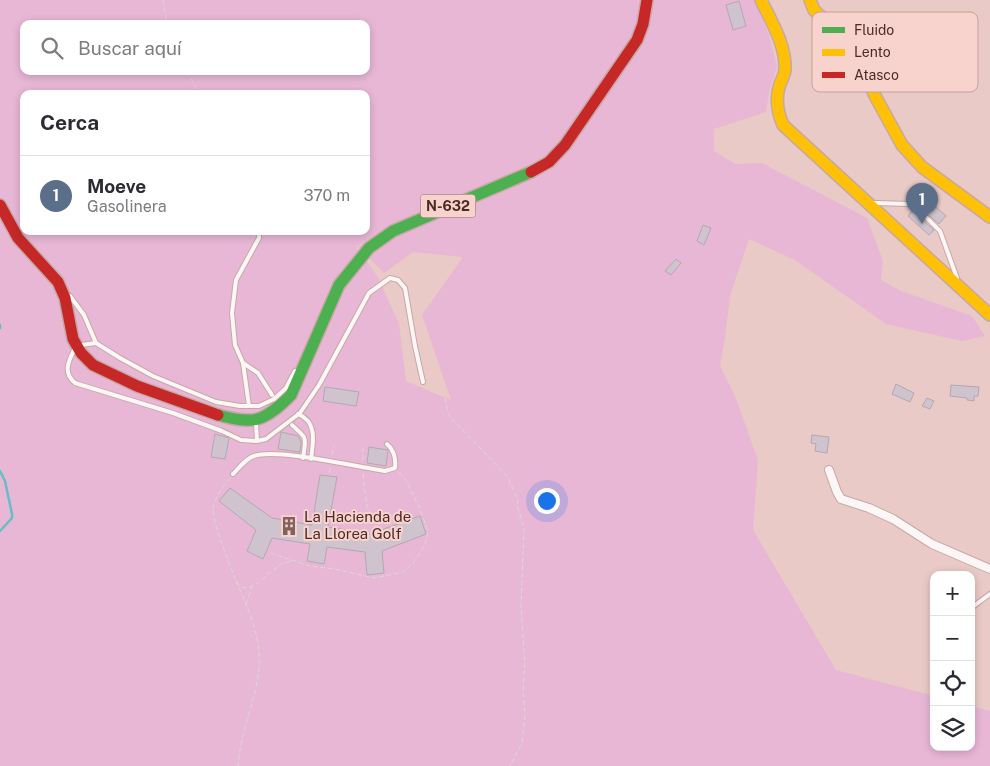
<!DOCTYPE html>
<html lang="es">
<meta charset="utf-8">
<style>
:root{--surface:#fff;--page:#f7f7f7;--text:#2b2b33;--muted:#7c7c81;--line:#e1e1e2;--accent:#0b8043}
body{margin:0;font-family:"Public Sans",sans-serif;background:var(--page);color:var(--text)}
.controls{position:absolute;right:15px;bottom:15px;display:grid;overflow:hidden;border-radius:10px;box-shadow:0 2px 8px #0003}
.controls button{width:45px;height:45px;display:grid;place-items:center;padding:0;border:0;border-bottom:1px solid var(--line);background:var(--surface);color:var(--text);font:25px sans-serif}
.you{position:absolute;left:546px;top:500px;width:18px;height:18px;margin:-12px;border:4px solid #fff;border-radius:50%;background:#1a73e8;box-shadow:0 0 0 8px #1a73e833}
.badge{display:grid;place-items:center;width:32px;height:32px;border-radius:50%;background:var(--accent);color:#fff;font-size:16px;font-weight:700}
.pin{position:absolute;translate:-50% -41px;filter:drop-shadow(0 1px 2px #0008)}
.pin::after{content:'';position:absolute;top:26px;width:18px;height:15px;background:inherit;clip-path:polygon(0 0,100% 0,50% 100%)}
.list{margin:0;padding:0;list-style:none}
h2{display:flex;justify-content:space-between;align-items:center;height:65px;margin:0;padding:0 20px;font-size:21px}
h2 small{font-size:16px;font-weight:400;color:var(--muted)}
.list li{display:grid;grid-template-columns:32px 1fr auto;gap:15px;align-items:center;box-sizing:border-box;height:80px;padding:0 20px;border-top:1px solid var(--line)}
.list b{display:block;font-size:19px;white-space:nowrap}
.list p{margin:0;font-size:16px;white-space:nowrap;color:var(--muted)}
.list em{font-size:16px;font-style:normal;color:var(--muted)}
.icon{flex:none;width:28px;height:28px;fill:none;stroke:currentColor;stroke-width:2;stroke-linecap:round;stroke-linejoin:round}
.map{position:relative;flex:none;width:990px;height:766px;overflow:hidden}
.search{position:absolute;background:var(--surface);box-shadow:0 2px 8px #0003;left:20px;top:20px;width:350px;height:55px;display:flex;align-items:center;gap:12px;box-sizing:border-box;padding:0 18px;border-radius:10px;color:var(--muted);font-size:19px}
.panel{position:absolute;background:var(--surface);box-shadow:0 2px 8px #0003;left:20px;top:90px;width:350px;height:145px;border-radius:10px}
.map>svg:first-child{display:block}
.green{fill:#e8b7d6;fill-rule:evenodd}
.lines{fill:none;stroke-linecap:round;stroke-linejoin:round}
.stream{stroke:#66bdc7;stroke-width:2.5}
.building{fill:#cfc4ce;stroke:#b2a8b3}
.lane-casing{stroke:#c7a8a4;stroke-width:6}
.street-casing{stroke:#c7a8a4;stroke-width:10}
.fast-casing{stroke:#c7a8a4;stroke-width:14}
.slow-casing{stroke:#c7a8a4;stroke-width:14}
.jam-casing{stroke:#c7a8a4;stroke-width:14}
.path{stroke:#e0d5d4;stroke-width:1;stroke-dasharray:5 2.5;stroke-linecap:butt}
.lane{stroke:#fcf7f6;stroke-width:4}
.street{stroke:#fcf7f6;stroke-width:8}
.fast{stroke:#4caf50;stroke-width:11}
.slow{stroke:#ffc107;stroke-width:11}
.jam{stroke:#c62828;stroke-width:11}
.labels{text-anchor:middle;stroke-width:4;stroke-linejoin:round;paint-order:stroke}
.shield{fill:#f8d3cd;stroke:#805d57;stroke-width:1}
.shield-label{font-size:14px;font-weight:bold;fill:#4c2a25}
.poi-label{font-size:15px;fill:#4c2a25;stroke:#f8d3cd;text-anchor:start}
.key{fill:#f8d3cd;stroke:#c4a09b;stroke-width:1}
.key-label{font-size:14px;fill:#4c2a25}
</style>
<div class="map">
<svg width="990" height="766" viewBox="0 0 990 766">
<rect width="100%" height="100%" fill="#e9cac6"/>
<path class="green" d="M 0,0 L 754,0 L 769,35 L 777,66 L 769,93 L 766,112 L 714,129 L 714,151 L 735,164 L 762,163 L 867,218 L 883,261 L 881,280 L 901,291 L 972,316 L 985,336 L 962,341 L 886,324 L 795,260 L 749,239 L 730,296 L 725,337 L 720,366 L 735,396 L 758,460 L 753,530 L 836,670 L 934,696 L 934,747 L 971,747 L 971,706 L 990,711 L 990,766 L 0,766 ZM 24,24 L 366,24 L 366,71 L 24,71 ZM 24,94 L 366,94 L 366,231 L 24,231 ZM 366,241 L 358,247 L 384,273 L 413,252 L 463,257 L 422,315 L 451,400 L 406,381 L 399,324 L 378,277 L 356,247 Z"/>
<g class="lines">
<g class="stream">
<path d="M 0,325 L 0,328"/>
<path d="M 0,471 L 5,481 L 12,514 L 12,518 L 0,531"/>
</g>
</g>
<g class="building">
<path d="M 739,1 L 746,26 L 733,30 L 726,5 Z"/>
<path d="M 925,197 L 946,216 L 939,224 L 917,205 Z"/>
<path d="M 912,211 L 934,230 L 929,235 L 908,216 Z"/>
<path d="M 703,225 L 711,228 L 704,245 L 697,241 Z"/>
<path d="M 676,259 L 681,263 L 671,275 L 665,271 Z"/>
<path d="M 896,384 L 914,393 L 910,402 L 892,394 Z"/>
<path d="M 951,385 L 979,387 L 978,396 L 974,396 L 974,401 L 967,400 L 967,398 L 950,396 Z"/>
<path d="M 325,387 L 359,392 L 356,406 L 323,401 Z"/>
<path d="M 927,398 L 934,401 L 930,409 L 922,406 Z"/>
<path d="M 281,432 L 298,436 L 301,442 L 300,452 L 278,449 Z"/>
<path d="M 215,434 L 229,438 L 225,459 L 211,457 Z"/>
<path d="M 812,435 L 829,437 L 827,453 L 815,451 L 816,444 L 811,443 Z"/>
<path d="M 369,447 L 388,450 L 386,466 L 367,463 Z"/>
<path d="M 320,475 L 337,477 L 328,527 L 370,534 L 420,516 L 426,534 L 382,551 L 384,573 L 367,575 L 365,552 L 327,547 L 324,564 L 307,561 L 310,544 L 272,538 L 263,559 L 247,551 L 256,530 L 219,501 L 230,488 L 272,518 L 312,525 Z"/>
</g>
<g class="lines">
<g class="lane-casing">
<g id="lane">
<path d="M 875,203 L 910,204 L 928,219 L 940,231 L 957,278"/>
<path d="M 70,296 L 84,315 L 96,343 L 120,358 L 153,376 L 216,402 L 240,406 L 259,406 L 274,399 L 286,388 L 295,371"/>
<path d="M 81,345 L 96,343"/>
<path d="M 74,350 C 68,362 63,373 75,383 L 173,413 L 222,431 L 241,440 L 257,441 L 266,439 L 300,413 L 319,385 L 369,293 L 390,278 L 398,280 L 405,288 L 415,346 L 423,382"/>
<path d="M 243,363 L 258,373 L 272,395"/>
<path d="M 249,406 L 243,363 L 235,345 L 232,313 L 236,280 L 259,238 L 259,231"/>
<path d="M 298,414 C 318,422 313,443 311,459"/>
<path d="M 256,423 L 257,441"/>
<path d="M 292,425 C 308,439 306,437 303,458"/>
<path d="M 233,474 C 239,468 245,459 254,456 C 278,448 357,467 385,471 L 395,468 C 396,459 394,450 387,444"/>
<path d="M 971,608 L 990,594"/>
</g>
</g>
<g class="street-casing">
<path id="street" d="M 829,470 L 837,492 L 841,499 L 869,508 L 893,519 L 932,544 L 990,569"/>
</g>
<g class="fast-casing">
<path id="fast" d="M 218,415 C 254,425 264,422 291,395 L 339,285 L 369,248 L 393,231 L 531,172"/>
</g>
<g class="slow-casing">
<g id="slow">
<path d="M 761,0 C 771,21 786,45 785,69 C 785,74 782,79 780,84 C 775,98 777,111 783,125 L 990,315"/>
<path d="M 810,0 L 814,10 L 861,56 L 874,94 L 902,145 L 922,167 L 990,217"/>
</g>
</g>
<g class="jam-casing">
<g id="jam">
<path d="M 531,172 L 549,162 L 565,145 L 637,40 L 643,24 L 647,0"/>
<path d="M 0,205 L 18,238 L 58,282 L 65,298 L 73,339 L 81,353 L 93,365 L 137,386 L 218,415"/>
</g>
</g>
<g class="path">
<path d="M 163,0 L 167,24"/>
<path d="M 187,71 L 199,94"/>
<path d="M 426,387 C 430,393 439,393 445,397 L 448,413 L 452,419 L 507,476 L 518,500 L 517,505 L 524,528 L 521,606 L 525,663 L 523,690 L 525,716 L 522,743 L 510,766"/>
<path d="M 332,455 L 334,446"/>
<path d="M 363,460 L 363,447"/>
<path d="M 329,473 L 331,467"/>
<path d="M 363,474 L 367,507 L 376,528"/>
<path d="M 230,478 C 223,487 214,498 213,509 C 213,525 230,565 236,581 L 241,587 L 247,588 L 255,585 L 281,564 L 291,561"/>
<path d="M 270,553 L 310,566 L 335,569 L 374,578 L 403,572 L 413,563 L 425,545 L 428,532 L 420,509 L 406,480 L 399,472"/>
<path d="M 236,581 C 246,603 258,631 259,655 C 261,683 248,712 242,739 C 240,748 239,757 238,766"/>
<path d="M 246,604 L 252,587"/>
</g>
<use href="#lane" class="lane"/>
<use href="#street" class="street"/>
<use href="#fast" class="fast"/>
<use href="#slow" class="slow"/>
<use href="#jam" class="jam"/>
</g>
<defs>
<g id="building-bare" transform="scale(1.5)"><path d="M-4-6H4V6H1V3H-1V6H-4ZM-2.5-4.3h1.7v1.8h-1.7ZM.8-4.3h1.7v1.8H.8ZM-2.5-1h1.7V.8h-1.7ZM.8-1h1.7V.8H.8Z" fill="#83625d" stroke="#f8d3cd" stroke-width="2.5" paint-order="stroke"/></g>
</defs>
<g fill-rule="evenodd">
<use href="#building-bare" x="289" y="526"/>
</g>
<g class="labels">
<rect class="shield" x="420.5" y="194.5" width="55" height="23" rx="4"/>
<g class="shield-label">
<text x="448" y="211">N-632</text>
</g>
<g class="poi-label">
<text x="304" y="522">La Hacienda de<tspan x="304" dy="17">La Llorea Golf</tspan></text>
</g>
</g>
<rect x="812" y="12" width="166" height="80" rx="8" class="key"/>
<rect x="822" y="27" width="23" height="6" fill="#4caf50"/>
<rect x="822" y="49" width="23" height="7" fill="#ffc107"/>
<rect x="822" y="72" width="23" height="6" fill="#c62828"/>
<g class="key-label">
<text x="854" y="35">Fluido</text>
<text x="854" y="57">Lento</text>
<text x="854" y="80">Atasco</text>
</g>
</svg>
<div class="controls">
<button>+</button>
<button>−</button>
<button><svg class="icon" aria-label="locate" viewBox="0 0 24 24"><circle cx="12" cy="12" r="6"/><path d="M12 2v4M12 18v4M2 12h4M18 12h4"/></svg></button>
<button><svg class="icon" aria-label="layers" viewBox="0 0 24 24"><path d="M12 4l9 5-9 5-9-5zM3 14l9 5 9-5"/></svg></button>
</div>
<div class="you"></div>
<div class="pin badge" style="left:922px;top:224px;background:#5c6f8a">1</div>
<div class="search"><svg class="icon" aria-label="search" viewBox="0 0 24 24"><circle cx="10" cy="10" r="6"/><path d="M15 15l6 6"/></svg>Buscar aquí</div>
<section class="panel">
<h2>Cerca<small></small></h2>
<ul class="list">
<li><span class="badge" style="background:#5c6f8a">1</span><div><b>Moeve</b><p>Gasolinera</p></div><em>370 m</em></li>
</ul>
</section>
</div>
